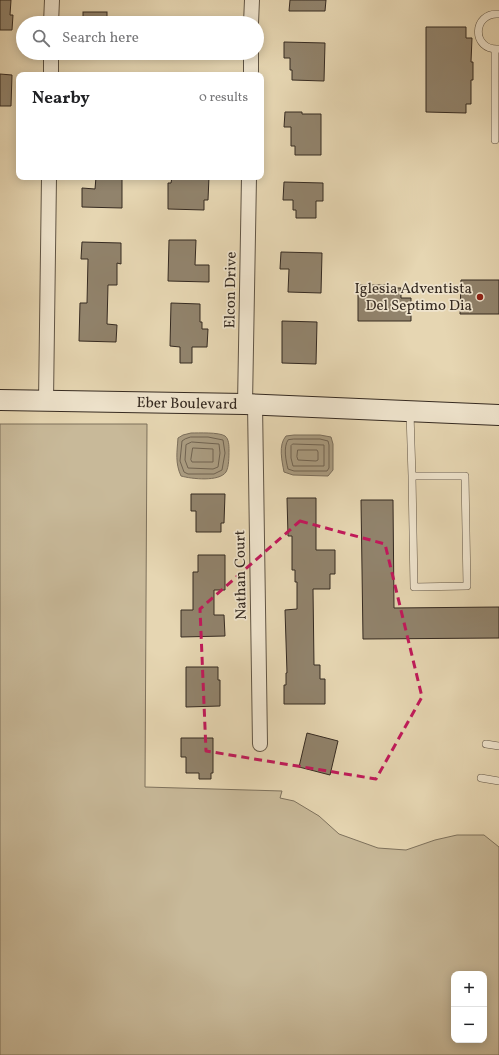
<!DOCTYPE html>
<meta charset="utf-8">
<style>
:root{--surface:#fff;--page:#f6f6f6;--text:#202124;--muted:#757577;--line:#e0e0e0}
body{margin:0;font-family:Vollkorn,serif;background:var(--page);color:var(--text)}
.controls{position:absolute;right:12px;bottom:12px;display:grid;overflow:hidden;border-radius:8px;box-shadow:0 2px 10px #0003}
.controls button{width:36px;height:36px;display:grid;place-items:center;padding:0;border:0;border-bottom:1px solid var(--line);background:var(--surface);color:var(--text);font:20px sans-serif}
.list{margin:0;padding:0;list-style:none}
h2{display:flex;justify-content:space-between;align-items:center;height:52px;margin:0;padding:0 16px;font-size:17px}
h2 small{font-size:13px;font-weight:400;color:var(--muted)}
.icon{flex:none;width:22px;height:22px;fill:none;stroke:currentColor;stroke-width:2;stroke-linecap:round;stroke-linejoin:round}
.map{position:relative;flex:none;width:499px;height:1055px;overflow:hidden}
.search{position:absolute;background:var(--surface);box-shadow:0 2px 10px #0003;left:16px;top:16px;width:248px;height:44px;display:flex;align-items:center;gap:10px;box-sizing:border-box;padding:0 14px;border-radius:22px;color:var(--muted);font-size:15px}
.panel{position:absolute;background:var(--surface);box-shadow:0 2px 10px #0003;left:16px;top:72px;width:248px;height:108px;border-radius:8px}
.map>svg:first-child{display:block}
.green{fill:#c8b999;stroke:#7e725d;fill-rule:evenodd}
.water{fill:#aa9c81;stroke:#7b6e5b}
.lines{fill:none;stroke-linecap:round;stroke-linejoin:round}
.shore{stroke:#706351;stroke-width:1}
.building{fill:#91836c;stroke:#352a21}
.lane-casing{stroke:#615545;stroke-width:8}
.street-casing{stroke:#615545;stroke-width:16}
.secondary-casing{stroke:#352a21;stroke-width:22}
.lane{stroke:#efe4cd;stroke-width:7}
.street{stroke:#efe4cd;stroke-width:14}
.secondary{stroke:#efe4cd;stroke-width:20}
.marked{fill:none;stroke:#c2185b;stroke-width:3;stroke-dasharray:8 5;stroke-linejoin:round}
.poi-dot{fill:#8f2418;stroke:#efe4cd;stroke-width:1.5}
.labels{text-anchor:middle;stroke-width:3.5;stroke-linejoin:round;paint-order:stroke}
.poi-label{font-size:15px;fill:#352a21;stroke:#efe4cd;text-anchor:end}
.street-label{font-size:15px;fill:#352a21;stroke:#efe4cd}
</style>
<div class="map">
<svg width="499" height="1055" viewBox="0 0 499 1055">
<rect width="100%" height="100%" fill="#e6d6b2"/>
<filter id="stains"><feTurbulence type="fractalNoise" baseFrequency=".005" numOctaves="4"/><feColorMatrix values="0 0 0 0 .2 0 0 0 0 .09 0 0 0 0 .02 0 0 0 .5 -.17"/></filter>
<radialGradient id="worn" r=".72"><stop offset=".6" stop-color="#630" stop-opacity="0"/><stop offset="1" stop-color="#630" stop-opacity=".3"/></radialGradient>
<path class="green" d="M 0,424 L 147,424 L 145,787 L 282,791 L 280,798 L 294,801 L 319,816 L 339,834 L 378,848 L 406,850 L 435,840 L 457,835 L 484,835 L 499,847 L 499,1055 L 0,1055 ZM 454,974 L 484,974 L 484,1040 L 454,1040 Z"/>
<g class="water">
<path d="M 191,433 C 198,433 219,432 225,436 C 229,439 229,446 229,450 C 229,456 229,467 226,472 C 219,482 192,479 181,476 C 175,463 177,452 178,438 L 183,435 Z"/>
<path d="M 294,435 L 320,435 L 331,437 L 333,444 L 333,470 L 328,476 L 293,475 L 284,472 C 282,461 278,445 286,436 Z"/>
</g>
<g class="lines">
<g class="shore">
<path d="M 191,437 L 208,437 L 223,440 L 225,453 L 222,470 L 214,474 L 188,474 L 184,472 L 180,461 L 182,441 L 185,439 Z"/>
<path d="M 294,439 L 320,439 L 328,441 L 329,445 L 329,468 L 327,471 L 294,471 L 288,469 C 286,461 283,447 288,440 Z"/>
<path d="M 192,442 L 219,444 L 220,453 L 218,467 L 213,469 L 188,468 L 185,460 L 186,445 Z"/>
<path d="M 293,444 L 324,445 L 324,466 L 293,466 L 291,458 L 291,446 Z"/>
<path d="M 193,448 L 213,449 L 213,462 L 192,462 L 191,460 Z"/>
<path d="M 298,450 L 317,450 L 318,452 L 318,460 L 316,461 L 298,460 L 297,457 Z"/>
</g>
</g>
<g class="building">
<path d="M 0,0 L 11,0 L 10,15 L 13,15 L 12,30 L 0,30 Z"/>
<path d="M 290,0 L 326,0 L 325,11 L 289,11 Z"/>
<rect x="83" y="12" width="24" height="11"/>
<path d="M 426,27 L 466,27 L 466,38 L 472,38 L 471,62 L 473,62 L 473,80 L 471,80 L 471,104 L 466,104 L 466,113 L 426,112 Z"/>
<path d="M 284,42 L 325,43 L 324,81 L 292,80 L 292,70 L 290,70 L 290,58 L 284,58 Z"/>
<path d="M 0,74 L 12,75 L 11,106 L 0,106 Z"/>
<path d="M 285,112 L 302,112 L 302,114 L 321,114 L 321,155 L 295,155 L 295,146 L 291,146 L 291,127 L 284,127 Z"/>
<path d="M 96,177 L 122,177 L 122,208 L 82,207 L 82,188 L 95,189 Z"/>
<path d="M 172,177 L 209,177 L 208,200 L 204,200 L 204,210 L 168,209 L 168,183 L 171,183 Z"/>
<path d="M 284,182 L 323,183 L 323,201 L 316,201 L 316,218 L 296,218 L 296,210 L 293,210 L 293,200 L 283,200 Z"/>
<path d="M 169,240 L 196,240 L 195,265 L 209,265 L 209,282 L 168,281 Z"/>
<path d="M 82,242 L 121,243 L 121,264 L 117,263 L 117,285 L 108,285 L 107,324 L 117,325 L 116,342 L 79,341 L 80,303 L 87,303 L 88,259 L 81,259 Z"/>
<path d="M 281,252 L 322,253 L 321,293 L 288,292 L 289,269 L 280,269 Z"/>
<path d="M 461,280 L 499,280 L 499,314 L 460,314 Z"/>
<path d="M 358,285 L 390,285 L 390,288 L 401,288 L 401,298 L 411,298 L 411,321 L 358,321 Z"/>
<path d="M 171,303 L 200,304 L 200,322 L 202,322 L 202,329 L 208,329 L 207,347 L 192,347 L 192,363 L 180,363 L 180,347 L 170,346 Z"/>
<path d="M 282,321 L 317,322 L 316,364 L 282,363 Z"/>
<path d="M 191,494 L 225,494 L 224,523 L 221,523 L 221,532 L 196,532 L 196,511 L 191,511 Z"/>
<path d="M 287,498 L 316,498 L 316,550 L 335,550 L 335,574 L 330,574 L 330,589 L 313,589 L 314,665 L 320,665 L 320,679 L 325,679 L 325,704 L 284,704 L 284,685 L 286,685 L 286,673 L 287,673 L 285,610 L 297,609 L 297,582 L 295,582 L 295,570 L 292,570 L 292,536 L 288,536 Z"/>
<path d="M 361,500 L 393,500 L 394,608 L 499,607 L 499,638 L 363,639 Z"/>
<path d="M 198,555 L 225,555 L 225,590 L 214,590 L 214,615 L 224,615 L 225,636 L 181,637 L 181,610 L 193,610 L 193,572 L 198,572 Z"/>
<path d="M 186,667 L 218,667 L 218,680 L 220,680 L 220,706 L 186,707 Z"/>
<path d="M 307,733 L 338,741 L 330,775 L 299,767 Z"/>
<path d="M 181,738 L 213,738 L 213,773 L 211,773 L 211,779 L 199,779 L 199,773 L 186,773 L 186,757 L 181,757 Z"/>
</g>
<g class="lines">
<g class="lane-casing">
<g id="lane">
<path d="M 499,49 C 471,51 472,12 499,14"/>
<path d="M 495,140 L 495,50"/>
<path d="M 410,413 L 412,476 L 465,476 L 467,586 L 414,587 L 412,476"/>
<path d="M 486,744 L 499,746"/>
<path d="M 481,778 L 499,781"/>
</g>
</g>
<g class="street-casing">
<g id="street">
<path d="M 51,23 L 52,0"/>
<path d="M 251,23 L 252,0"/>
<path d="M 51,75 L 51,53"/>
<path d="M 251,75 L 251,53"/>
<path d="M 46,401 L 49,177"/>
<path d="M 245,404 L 249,177"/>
<path d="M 255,404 L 260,744"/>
</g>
</g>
<g class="secondary-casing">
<path id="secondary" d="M 0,400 L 245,404 L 499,415"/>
</g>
<use href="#lane" class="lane"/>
<use href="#street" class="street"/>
<use href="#secondary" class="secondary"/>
</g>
<path class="marked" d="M 300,521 L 385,544 L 422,697 L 376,779 L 206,751 L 200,609 Z"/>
<circle class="poi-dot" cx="480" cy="297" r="4"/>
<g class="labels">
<g class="poi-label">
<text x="472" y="293">Iglesia Adventista<tspan x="472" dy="17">Del Septimo Dia</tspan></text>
</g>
<g class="street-label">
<text transform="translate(230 290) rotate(-89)" y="5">Elcon Drive</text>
<text transform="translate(187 403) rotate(1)" y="5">Eber Boulevard</text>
<text transform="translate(240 575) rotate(-91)" y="5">Nathan Court</text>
</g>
</g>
<rect width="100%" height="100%" filter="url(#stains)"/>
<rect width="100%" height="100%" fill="url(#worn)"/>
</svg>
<div class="controls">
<button>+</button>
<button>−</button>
</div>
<div class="search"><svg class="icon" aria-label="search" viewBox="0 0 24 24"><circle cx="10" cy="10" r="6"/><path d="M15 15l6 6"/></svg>Search here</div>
<section class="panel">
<h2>Nearby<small>0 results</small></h2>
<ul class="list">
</ul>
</section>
</div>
